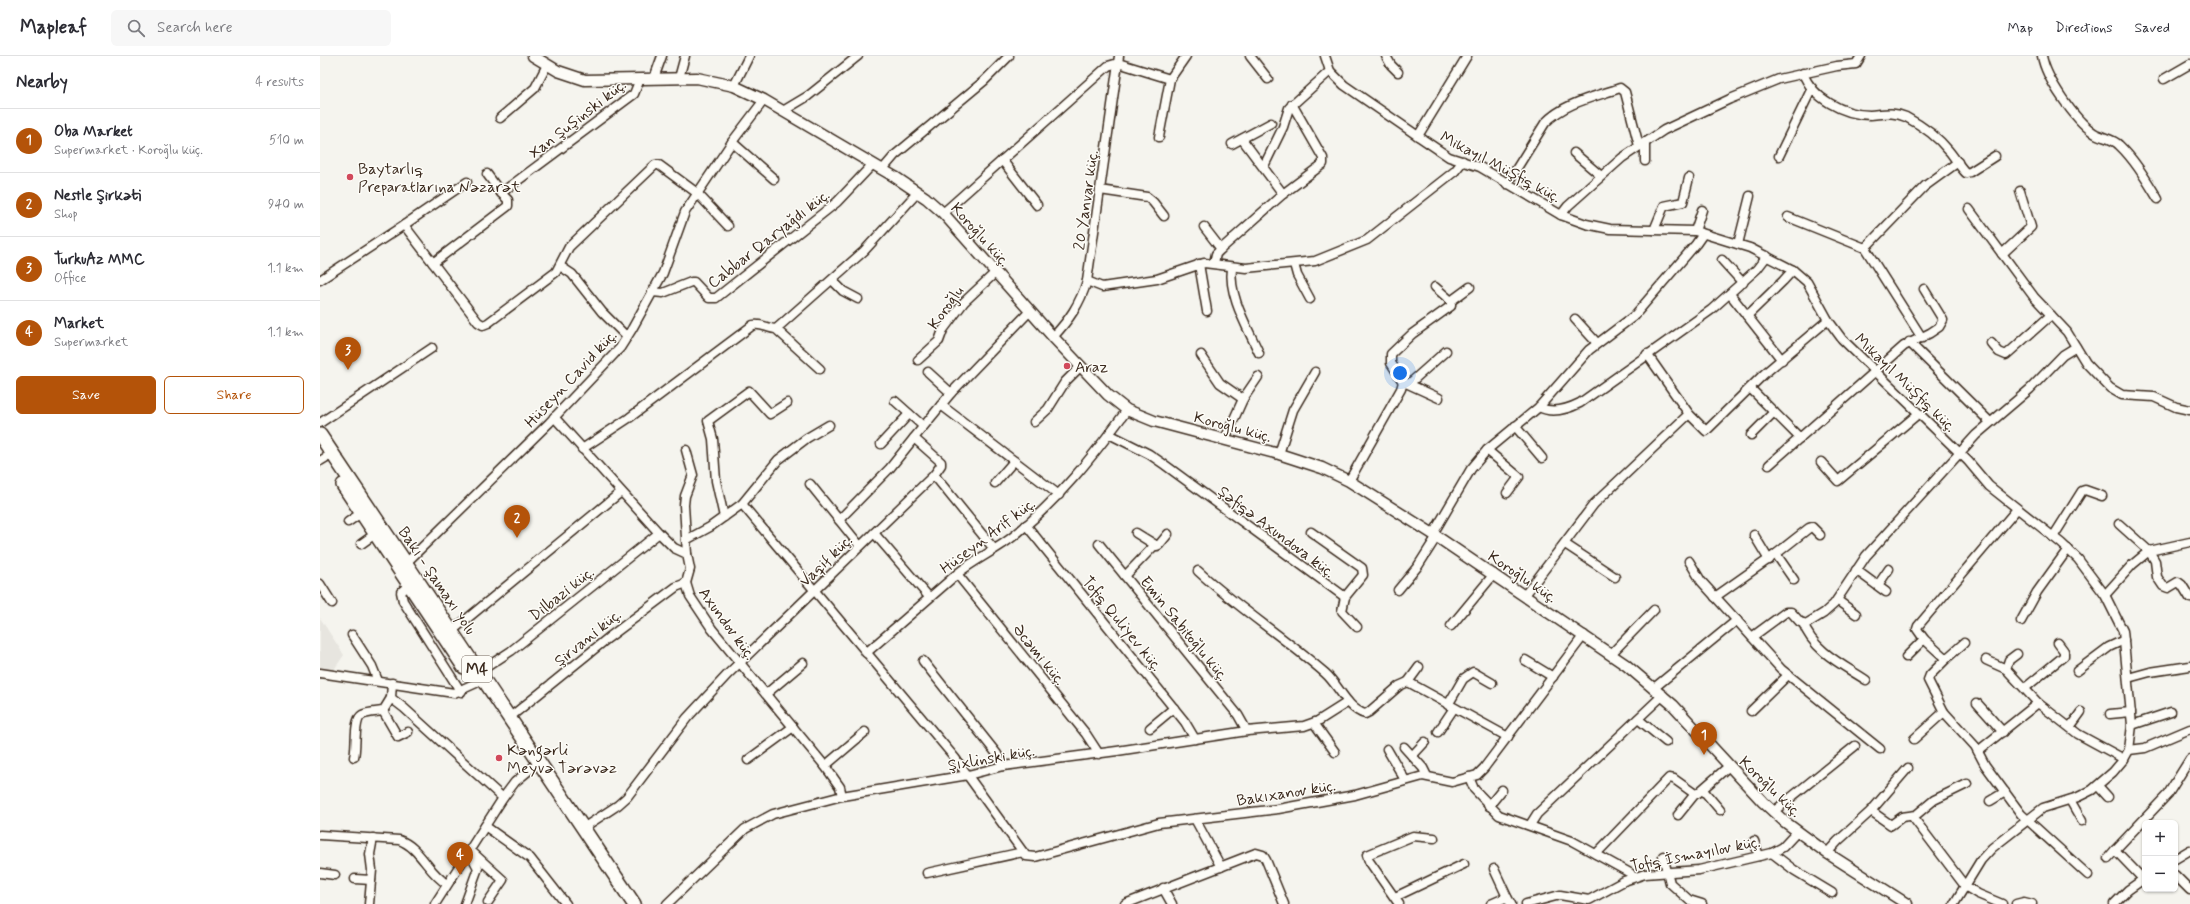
<!DOCTYPE html>
<meta charset="utf-8">
<style>
:root{--surface:#fff;--page:#f7f7f7;--text:#2b2b33;--muted:#7c7c81;--line:#e1e1e2;--accent:#b45309}
body{margin:0;font-family:Mynerve,sans-serif;background:var(--page);color:var(--text)}
.controls{position:absolute;right:12px;bottom:12px;display:grid;overflow:hidden;border-radius:6px;box-shadow:0 1px 3px #0004}
.controls button{width:36px;height:36px;display:grid;place-items:center;padding:0;border:0;border-bottom:1px solid var(--line);background:var(--surface);color:var(--text);font:20px sans-serif}
.you{position:absolute;left:1080px;top:317px;width:14px;height:14px;margin:-10px;border:3px solid #fff;border-radius:50%;background:#1a73e8;box-shadow:0 0 0 6px #1a73e833}
.badge{display:grid;place-items:center;width:26px;height:26px;border-radius:50%;background:var(--accent);color:#fff;font-size:13px;font-weight:700}
.pin{position:absolute;translate:-50% -33px;filter:drop-shadow(0 1px 2px #0008)}
.pin::after{content:'';position:absolute;top:21px;width:14px;height:12px;background:inherit;clip-path:polygon(0 0,100% 0,50% 100%)}
.list{margin:0;padding:0;list-style:none}
h2{display:flex;justify-content:space-between;align-items:center;height:52px;margin:0;padding:0 16px;font-size:17px}
h2 small{font-size:13px;font-weight:400;color:var(--muted)}
.list li{display:grid;grid-template-columns:26px 1fr auto;gap:12px;align-items:center;box-sizing:border-box;height:64px;padding:0 16px;border-top:1px solid var(--line)}
.list b{display:block;font-size:15px;white-space:nowrap}
.list p{margin:0;font-size:13px;white-space:nowrap;color:var(--muted)}
.list em{font-size:13px;font-style:normal;color:var(--muted)}
.actions{display:flex;gap:8px;padding:12px 16px}
.actions a{flex:1;padding:9px 0;border:1px solid var(--accent);border-radius:6px;text-align:center;font-size:14px;color:var(--accent)}
.actions .main{background:var(--accent);color:#fff}
.icon{flex:none;width:22px;height:22px;fill:none;stroke:currentColor;stroke-width:2;stroke-linecap:round;stroke-linejoin:round}
.map{position:relative;flex:none;width:1870px;height:848px;overflow:hidden}
header{display:flex;align-items:center;gap:24px;box-sizing:border-box;height:56px;padding:0 20px;background:var(--surface);border-bottom:1px solid var(--line)}
header strong{font-size:19px}
nav{display:flex;gap:22px;margin-inline-start:auto;font-size:14px}
.search{width:280px;height:36px;background:var(--page);display:flex;align-items:center;gap:10px;box-sizing:border-box;padding:0 14px;border-radius:6px;color:var(--muted);font-size:15px}
main{display:flex}
aside{flex:1;background:var(--surface)}
.map>svg:first-child{display:block}
.built{fill:#e7e5df}
.lines{fill:none;stroke-linecap:round;stroke-linejoin:round}
.minor-casing{stroke:#3b2a1e;stroke-width:11}
.tertiary-casing{stroke:#3b2a1e;stroke-width:13}
.trunk-casing{stroke:#3b2a1e;stroke-width:16}
.minor{stroke:#fdfcf7;stroke-width:8}
.tertiary{stroke:#fdfcf7;stroke-width:10}
.trunk{stroke:#fdfcf7;stroke-width:13}
.poi-dot{fill:#d1495b;stroke:#fdfcf7;stroke-width:1.5}
.labels{text-anchor:middle;stroke-width:3;stroke-linejoin:round;paint-order:stroke}
.shield{fill:#fdfcf7;stroke:#75695f;stroke-width:1}
.shield-label{font-size:15px;font-weight:bold;fill:#3b2a1e}
.street-label{font-size:16px;fill:#3b2a1e;stroke:#fdfcf7}
.poi-label{font-size:16px;fill:#3b2a1e;stroke:#fdfcf7;text-anchor:start}
</style>
<header>
<strong>Mapleaf</strong>
<div class="search"><svg class="icon" aria-label="search" viewBox="0 0 24 24"><circle cx="10" cy="10" r="6"/><path d="M15 15l6 6"/></svg>Search here</div>
<nav><a>Map</a><a>Directions</a><a>Saved</a></nav>
</header>
<main>
<aside>
<h2>Nearby<small>4 results</small></h2>
<ul class="list">
<li><span class="badge">1</span><div><b>Oba Market</b><p>Supermarket · Koroğlu küç.</p></div><em>510 m</em></li>
<li><span class="badge">2</span><div><b>Nestle Şirkəti</b><p>Shop</p></div><em>940 m</em></li>
<li><span class="badge">3</span><div><b>TurkuAz MMC</b><p>Office</p></div><em>1.1 km</em></li>
<li><span class="badge">4</span><div><b>Market</b><p>Supermarket</p></div><em>1.1 km</em></li>
</ul>
<div class="actions"><a class="main">Save</a><a>Share</a></div>
</aside>
<div class="map">
<svg width="1870" height="848" viewBox="0 0 1870 848">
<rect width="100%" height="100%" fill="#f5f4ee"/>
<filter id="ink" filterUnits="userSpaceOnUse"><feTurbulence type="fractalNoise" baseFrequency=".025" numOctaves="2"/><feDisplacementMap in="SourceGraphic" scale="8" xChannelSelector="R" yChannelSelector="G"/><feConvolveMatrix kernelMatrix="1 2 1 2 8 2 1 2 1" color-interpolation-filters="sRGB"/></filter>
<g filter="url(#ink)">
<path class="built" d="M 0,562 L 24,599 L 13,615 L 0,614 Z"/>
<g class="lines">
<g class="minor-casing">
<g id="minor">
<path d="M 930,0 L 948,23"/>
<path d="M 1005,0 L 1010,15 L 1024,29 L 1098,80 L 1129,101 L 1160,111 L 1241,159 L 1266,168 L 1290,173 L 1375,175 L 1430,192 L 1473,214 L 1487,226 L 1508,264 L 1522,283 L 1648,405 L 1669,430 L 1741,487 L 1758,503 L 1785,539 L 1803,575 L 1812,669 L 1809,694 L 1804,703 L 1793,716 L 1772,734 L 1758,741 L 1723,752 L 1672,792 L 1661,804 L 1634,848"/>
<path d="M 1066,0 L 1071,9 L 1078,16"/>
<path d="M 1722,0 C 1726,23 1755,64 1774,77 C 1782,82 1792,82 1799,89 C 1815,104 1827,125 1838,143"/>
<path d="M 1483,17 C 1492,42 1524,59 1550,59 C 1563,58 1573,55 1586,61 C 1601,69 1618,81 1629,95 C 1635,102 1639,110 1646,117 L 1650,116 L 1675,100"/>
<path d="M 334,22 L 342,0"/>
<path d="M 359,22 L 365,0"/>
<path d="M 1844,23 L 1870,8"/>
<path d="M 414,30 L 429,0"/>
<path d="M 463,55 L 488,40 L 538,0"/>
<path d="M 180,62 L 215,32 L 227,9"/>
<path d="M 1098,80 L 1147,0"/>
<path d="M 839,81 L 850,23 L 866,0"/>
<path d="M 922,83 L 963,138"/>
<path d="M 412,86 L 454,123"/>
<path d="M 912,88 L 951,67"/>
<path d="M 1254,97 L 1281,120"/>
<path d="M 1459,100 L 1492,32"/>
<path d="M 682,104 L 717,149"/>
<path d="M 1325,105 L 1325,86"/>
<path d="M 944,110 L 963,71 L 969,52 L 1010,15"/>
<path d="M 563,113 L 575,99 L 664,25 L 689,0"/>
<path d="M 167,118 L 181,137"/>
<path d="M 1187,128 L 1225,67 C 1244,47 1274,41 1300,32 L 1305,36 L 1319,90"/>
<path d="M 780,134 L 827,141 L 833,146 L 844,160"/>
<path d="M 1649,153 L 1714,241 L 1747,276 L 1766,307 L 1790,332 L 1802,339 L 1834,341 L 1856,351 L 1870,354"/>
<path d="M 623,157 L 788,10 L 798,7 L 850,23"/>
<path d="M 1241,159 L 1248,150 L 1302,102 L 1344,74 L 1410,43 L 1459,23 L 1517,10 L 1536,8 L 1541,0"/>
<path d="M 1468,161 L 1545,192 L 1602,282"/>
<path d="M 84,169 L 147,126"/>
<path d="M 884,171 L 901,193"/>
<path d="M 1334,174 L 1344,150 L 1363,146 L 1369,122"/>
<path d="M 1375,175 L 1382,154"/>
<path d="M 1418,188 L 1430,140"/>
<path d="M 1545,192 L 1605,130 L 1638,106"/>
<path d="M 1682,198 L 1711,171 L 1700,135"/>
<path d="M 1402,204 L 1423,227"/>
<path d="M 113,207 L 158,266 L 163,269 L 168,267 L 236,216 L 249,191 L 335,109 L 339,109 L 377,137 L 408,170"/>
<path d="M 894,207 L 896,198 L 901,193 L 963,138 L 1003,108 L 1003,102 L 972,48"/>
<path d="M 879,208 L 887,255"/>
<path d="M 974,208 L 977,219 L 990,243"/>
<path d="M 240,210 L 252,218 L 282,256 L 307,281"/>
<path d="M 912,212 C 908,240 928,272 939,297"/>
<path d="M 0,224 L 84,169 L 113,207 L 188,150 L 188,144 L 181,137 L 314,38 L 320,23"/>
<path d="M 513,225 L 523,235 L 538,243"/>
<path d="M 767,225 L 782,231 L 837,223 L 884,207 L 926,212 L 995,205 L 1047,184 L 1135,115 L 1143,105"/>
<path d="M 332,236 L 343,237 L 371,226 L 374,226 L 389,242 L 396,242 L 517,146 L 553,108"/>
<path d="M 1410,238 L 1462,304"/>
<path d="M 1131,245 L 1150,231"/>
<path d="M 1427,260 L 1463,225 L 1473,214"/>
<path d="M 1255,263 L 1277,287"/>
<path d="M 456,273 L 544,195 L 598,136"/>
<path d="M 733,281 C 749,264 760,248 767,225 L 799,0"/>
<path d="M 1589,286 L 1670,366"/>
<path d="M 1671,287 L 1679,296 L 1686,299 L 1731,259"/>
<path d="M 1327,298 L 1369,358 L 1386,375 L 1444,318 L 1508,264"/>
<path d="M 881,299 L 900,327 L 923,343 L 905,383"/>
<path d="M 598,304 L 619,285 L 623,274 L 644,246 L 676,216"/>
<path d="M 608,316 L 631,337"/>
<path d="M 1086,327 L 1119,342"/>
<path d="M 1090,327 L 1126,295"/>
<path d="M 1430,332 L 1480,382"/>
<path d="M 923,343 L 938,321"/>
<path d="M 575,345 L 603,370"/>
<path d="M 621,349 L 739,439"/>
<path d="M 1219,351 C 1232,358 1248,353 1260,347 L 1391,254 L 1437,213 L 1447,200"/>
<path d="M 234,361 L 339,477 L 354,492 L 367,498 L 370,513 L 366,527 L 370,540 L 392,573 L 505,710 L 520,731 L 522,740"/>
<path d="M 714,366 L 728,353 L 745,326 L 760,311"/>
<path d="M 0,367 L 112,292"/>
<path d="M 1195,370 L 1222,402"/>
<path d="M 789,378 L 829,398 L 845,409 L 1025,541 L 1043,519 L 1042,512 L 991,476"/>
<path d="M 1431,379 L 1454,356"/>
<path d="M 561,388 L 589,358"/>
<path d="M 262,393 L 309,362 L 433,269 C 442,267 448,273 456,273 L 500,313"/>
<path d="M 366,394 L 373,419 L 365,440 L 364,449 L 367,498"/>
<path d="M 1167,394 L 1199,421 L 1187,437"/>
<path d="M 959,398 L 973,354 L 995,316"/>
<path d="M 0,405 L 5,402"/>
<path d="M 1501,406 L 1518,425 L 1598,358"/>
<path d="M 1449,409 L 1584,290 L 1610,277 L 1619,271 L 1623,264 L 1604,233"/>
<path d="M 614,419 L 674,493"/>
<path d="M 1029,425 L 1081,333 L 1083,326 L 1071,307 L 1071,298 L 1092,278 L 1131,250 L 1131,245 L 1115,231"/>
<path d="M 675,427 L 694,405"/>
<path d="M 490,428 L 540,490"/>
<path d="M 422,448 L 635,702 L 703,796"/>
<path d="M 1697,453 L 1598,570 L 1597,573 L 1604,583 L 1626,603 L 1610,619 L 1608,624 L 1624,656 L 1655,690 L 1665,709 L 1701,758 L 1768,819"/>
<path d="M 404,461 L 396,425 L 393,383 L 388,365 L 429,335 L 450,358 L 467,347"/>
<path d="M 519,464 L 570,412 L 594,382"/>
<path d="M 28,466 L 41,457"/>
<path d="M 1799,468 L 1829,495 L 1835,505 L 1837,521 L 1843,530 L 1848,532 L 1858,526 L 1862,529 L 1870,542"/>
<path d="M 706,469 L 865,666 L 875,683"/>
<path d="M 554,477 L 609,541"/>
<path d="M 816,477 L 837,490 L 839,489 L 848,478"/>
<path d="M 1113,478 L 1151,413 L 1167,394 L 1219,351 L 1269,294 L 1314,260 L 1376,188 L 1383,178"/>
<path d="M 1434,479 L 1449,504"/>
<path d="M 1733,481 L 1762,435 L 1765,434 L 1782,440"/>
<path d="M 366,484 L 390,471 L 422,448 L 458,404 L 487,382 L 509,369"/>
<path d="M 41,488 L 55,478"/>
<path d="M 779,488 L 918,659 L 927,675"/>
<path d="M 1245,488 L 1295,521"/>
<path d="M 1456,498 L 1474,524"/>
<path d="M 1369,505 L 1381,525 L 1461,613 L 1560,693"/>
<path d="M 86,507 L 229,367 L 300,292 L 312,273 L 343,217 L 365,156 L 412,86 L 444,44"/>
<path d="M 1536,514 L 1566,536"/>
<path d="M 878,515 C 918,552 964,581 1005,617 C 1019,629 1027,653 1045,658 L 1049,656 L 1079,630 L 1088,626 L 1188,681"/>
<path d="M 637,518 L 766,678 L 779,698"/>
<path d="M 805,520 L 835,489"/>
<path d="M 0,528 L 12,547"/>
<path d="M 89,529 L 81,536 L 83,545 L 141,636"/>
<path d="M 1558,529 L 1569,513"/>
<path d="M 1078,534 L 1098,510 L 1117,480"/>
<path d="M 1205,539 L 1274,448 L 1369,358"/>
<path d="M 1785,539 L 1812,509 L 1829,495 L 1870,486"/>
<path d="M 1025,541 L 1022,555 L 1037,571"/>
<path d="M 1395,541 L 1456,498 L 1489,472 L 1492,471 L 1500,479"/>
<path d="M 1517,544 L 1536,558"/>
<path d="M 1701,565 L 1717,536 L 1748,493"/>
<path d="M 1483,567 C 1493,595 1523,609 1546,624"/>
<path d="M 1131,570 L 1174,518"/>
<path d="M 132,575 L 301,436"/>
<path d="M 32,579 L 52,610 L 58,625"/>
<path d="M 1432,581 L 1466,556 L 1471,556 L 1480,566 L 1486,568 L 1504,557 L 1514,548 L 1546,500 L 1656,379 L 1710,333 L 1743,299 L 1756,291"/>
<path d="M 546,597 L 637,518 C 655,503 677,494 695,479 C 740,442 773,400 807,354"/>
<path d="M 1291,598 L 1334,554"/>
<path d="M 1586,601 L 1604,583"/>
<path d="M 1626,603 L 1644,587"/>
<path d="M 1205,604 L 1233,621"/>
<path d="M 1666,604 L 1686,613 L 1718,647 L 1758,678 L 1804,703"/>
<path d="M 603,605 L 677,698 L 683,710"/>
<path d="M 1686,613 L 1689,604 L 1697,598"/>
<path d="M 1757,615 L 1789,591 L 1804,584"/>
<path d="M 159,616 L 191,595 L 339,477"/>
<path d="M 0,617 L 134,637 L 156,627"/>
<path d="M 1808,622 L 1830,616 L 1870,610"/>
<path d="M 1088,626 L 1099,611"/>
<path d="M 72,627 L 71,642 L 84,652 L 183,742"/>
<path d="M 1334,632 L 1417,564"/>
<path d="M 1705,632 L 1744,600 L 1744,595 L 1738,587"/>
<path d="M 446,638 L 483,607"/>
<path d="M 1657,647 L 1683,676"/>
<path d="M 1128,649 L 1143,623 L 1153,616 L 1172,627"/>
<path d="M 63,655 L 78,681 L 88,676"/>
<path d="M 1431,655 L 1467,620"/>
<path d="M 1790,658 L 1811,656"/>
<path d="M 189,662 L 288,582 L 356,531 L 366,527"/>
<path d="M 1318,663 L 1346,686"/>
<path d="M 994,667 L 1015,696"/>
<path d="M 1812,669 L 1851,656"/>
<path d="M 1750,671 L 1761,656"/>
<path d="M 830,672 L 854,652"/>
<path d="M 1118,676 L 1134,652"/>
<path d="M 1594,683 L 1624,656"/>
<path d="M 1084,691 L 1103,712 L 1107,720"/>
<path d="M 1067,693 L 1085,724"/>
<path d="M 1809,694 L 1825,692 L 1870,673"/>
<path d="M 1658,695 L 1718,647"/>
<path d="M 1092,700 L 1105,686"/>
<path d="M 34,701 C 37,691 33,664 42,659 C 47,656 57,656 63,655 L 71,642"/>
<path d="M 428,704 L 473,671"/>
<path d="M 505,710 L 545,676"/>
<path d="M 1149,721 L 1154,733 L 1179,759 L 1252,785 L 1310,817 L 1313,821"/>
<path d="M 1778,730 L 1788,741"/>
<path d="M 1383,734 L 1400,754"/>
<path d="M 1750,744 L 1762,765"/>
<path d="M 1670,745 L 1685,736"/>
<path d="M 1169,750 L 1182,734"/>
<path d="M 1551,755 L 1571,769 L 1582,761 L 1596,759 L 1614,744 L 1647,728"/>
<path d="M 1453,756 L 1535,690"/>
<path d="M 1358,759 L 1375,738"/>
<path d="M 1592,760 L 1645,830 L 1658,838 L 1682,848"/>
<path d="M 875,763 L 901,811"/>
<path d="M 1210,769 L 1217,758 L 1343,639"/>
<path d="M 165,770 L 210,802 L 246,848"/>
<path d="M 263,772 L 298,749 L 307,741 L 367,662 L 408,618 L 614,419 L 621,409 L 621,406 L 594,382 L 631,337 L 710,255"/>
<path d="M 0,779 L 79,784 C 100,791 108,817 127,828"/>
<path d="M 1434,785 L 1439,800"/>
<path d="M 150,794 L 183,824 L 168,846"/>
<path d="M 1452,797 L 1474,814 L 1512,837"/>
<path d="M 1507,797 L 1518,785 L 1551,755 L 1588,712"/>
<path d="M 1276,798 L 1349,722 L 1354,723 L 1375,738 L 1378,737 L 1409,710"/>
<path d="M 1343,800 L 1350,827 L 1369,844 L 1382,848"/>
<path d="M 1788,802 L 1795,794"/>
<path d="M 1855,803 L 1870,794"/>
<path d="M 1174,813 L 1187,841"/>
<path d="M 0,817 L 15,819"/>
<path d="M 607,817 L 703,796 L 706,800 L 715,801 L 839,767 L 958,753 L 1035,739 L 1103,720 L 1132,726 L 1157,719 L 1164,712 L 1264,579"/>
<path d="M 1855,819 L 1870,834"/>
<path d="M 35,823 L 51,824"/>
<path d="M 1823,823 L 1795,794 L 1848,738 L 1870,703"/>
<path d="M 843,832 L 852,848"/>
<path d="M 1075,841 L 1144,808"/>
<path d="M 49,848 L 52,814 L 50,798 L 53,782"/>
<path d="M 115,848 L 183,742 L 195,726 L 212,712"/>
<path d="M 145,848 L 158,812 L 150,797"/>
<path d="M 347,848 L 425,773 L 453,758 L 522,740 L 648,719 L 683,710 L 797,695 L 927,675 L 984,670 L 998,665 L 1028,646"/>
<path d="M 805,848 L 936,797 L 943,799 L 946,804 L 964,848"/>
<path d="M 1079,848 L 1049,805 L 1047,799 L 1093,780 L 1114,782"/>
<path d="M 1171,848 L 1187,841 L 1191,848"/>
<path d="M 1206,848 L 1240,839 L 1269,844 L 1304,825 L 1325,818 L 1379,814 L 1452,797 L 1463,791 L 1477,776"/>
<path d="M 1696,848 L 1704,846 L 1712,848"/>
<path d="M 1794,848 L 1808,834 L 1825,822"/>
</g>
</g>
<g class="tertiary-casing">
<path id="tertiary" d="M 213,0 L 238,15 L 265,24 L 377,22 L 414,30 L 444,44 L 575,121 L 606,142 L 623,157 L 733,281 L 788,339 L 807,354 L 834,365 L 959,398 L 1002,412 L 1029,425 L 1113,478 L 1306,609 L 1353,649 L 1443,746 L 1465,766 L 1507,797 L 1587,848"/>
</g>
<g class="trunk-casing">
<g id="trunk">
<path d="M 0,379 L 314,848"/>
<path d="M 23,429 L 144,611"/>
</g>
</g>
<use href="#minor" class="minor"/>
<use href="#tertiary" class="tertiary"/>
<use href="#trunk" class="trunk"/>
</g>
</g>
<g class="poi-dot">
<circle cx="30" cy="121" r="4"/>
<circle cx="747" cy="310" r="4"/>
<circle cx="179" cy="702" r="4"/>
</g>
<g class="labels">
<rect class="shield" x="142" y="600" width="30" height="26" rx="3"/>
<g class="shield-label">
<text x="157" y="618">M4</text>
</g>
<g class="street-label">
<text transform="translate(257 62) rotate(-38)" y="6">Xan Şuşinski küç.</text>
<text transform="translate(1181 110) rotate(28)" y="6">Mikayıl Müşfiq küç.</text>
<text transform="translate(765 144) rotate(-82)" y="6">20 Yanvar küç.</text>
<text transform="translate(661 178) rotate(48)" y="6">Koroğlu küç.</text>
<text transform="translate(448 182) rotate(-38)" y="6">Cabbar Qaryağdı küç.</text>
<text transform="translate(625 251) rotate(-54)" y="6">Koroğlu</text>
<text transform="translate(250 322) rotate(-47)" y="6">Hüseyn Cavid küç.</text>
<text transform="translate(1586 326) rotate(44)" y="6">Mikayıl Müşfiq küç.</text>
<text transform="translate(913 370) rotate(15)" y="6">Koroğlu küç.</text>
<text transform="translate(957 475) rotate(37)" y="6">Şəfiqə Axundova küç.</text>
<text transform="translate(667 479) rotate(-37)" y="6">Hüseyn Arif küç.</text>
<text transform="translate(505 504) rotate(-44)" y="6">Vaqif küç.</text>
<text transform="translate(1203 520) rotate(34)" y="6">Koroğlu küç.</text>
<text transform="translate(118 524) rotate(56)" y="6">Bakı - Şamaxı yolu</text>
<text transform="translate(241 537) rotate(-38)" y="6">Dilbazi küç.</text>
<text transform="translate(408 567) rotate(54)" y="6">Axundov küç.</text>
<text transform="translate(803 567) rotate(51)" y="6">Tofiq Quliyev küç.</text>
<text transform="translate(865 572) rotate(51)" y="6">Emin Sabitoğlu küç.</text>
<text transform="translate(267 581) rotate(-39)" y="6">Şirvani küç.</text>
<text transform="translate(720 598) rotate(51)" y="6">Əcəmi küç.</text>
<text transform="translate(671 701) rotate(-10)" y="6">Şıxlinski küç.</text>
<text transform="translate(1451 730) rotate(44)" y="6">Koroğlu küç.</text>
<text transform="translate(966 736) rotate(-9)" y="6">Bakıxanov küç.</text>
<text transform="translate(1375 797) rotate(-11)" y="6">Tofiq İsmayılov küç.</text>
</g>
<g class="poi-label">
<text x="38" y="118">Baytarlıq<tspan x="38" dy="18">Preparatlarına Nəzarət</tspan></text>
<text x="755" y="316">Araz</text>
<text x="187" y="699">Kəngərli<tspan x="187" dy="18">Meyvə Tərəvəz</tspan></text>
</g>
</g>
</svg>
<div class="controls">
<button>+</button>
<button>−</button>
</div>
<div class="you"></div>
<div class="pin badge" style="left:1384px;top:699px">1</div>
<div class="pin badge" style="left:197px;top:482px">2</div>
<div class="pin badge" style="left:28px;top:314px">3</div>
<div class="pin badge" style="left:140px;top:819px">4</div>
</div>
</main>
